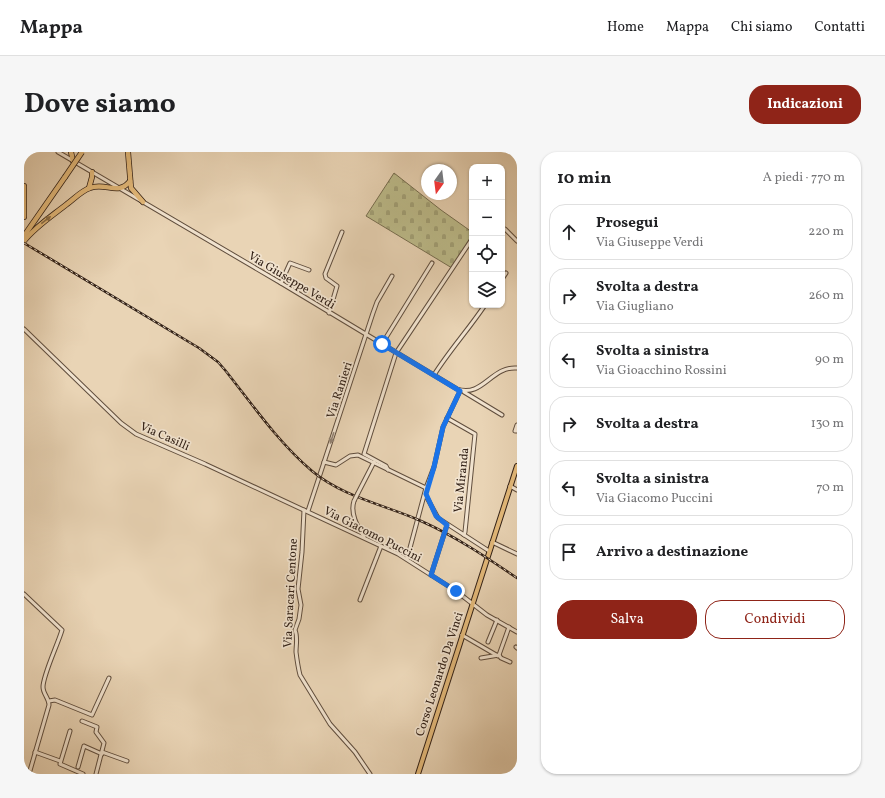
<!DOCTYPE html>
<html lang="it">
<meta charset="utf-8">
<style>
:root{--surface:#fff;--page:#f6f6f6;--text:#202124;--muted:#757577;--line:#e0e0e0;--accent:#8f2418}
body{margin:0;font-family:Vollkorn,serif;background:var(--page);color:var(--text)}
.controls{position:absolute;right:12px;top:12px;display:grid;overflow:hidden;border-radius:8px;box-shadow:0 1px 3px #0004}
.controls button{width:36px;height:36px;display:grid;place-items:center;padding:0;border:0;border-bottom:1px solid var(--line);background:var(--surface);color:var(--text);font:20px sans-serif}
.compass{position:absolute;left:397px;top:12px;width:36px;height:36px;border-radius:50%;background:var(--surface);box-shadow:0 1px 3px #0004;rotate:194deg}
.stop{position:absolute;width:12px;height:12px;margin:-9px;border:3px solid #1a73e8;border-radius:50%;background:#fff}
.stop.end{background:#1a73e8;border-color:#fff;box-shadow:0 1px 4px #0008}
.list{margin:0;padding:0;list-style:none}
h2{display:flex;justify-content:space-between;align-items:center;height:52px;margin:0;padding:0 16px;font-size:17px}
h2 small{font-size:13px;font-weight:400;color:var(--muted)}
.list li{display:grid;grid-template-columns:26px 1fr auto;gap:12px;align-items:center;box-sizing:border-box;height:56px;margin:0 8px 8px;padding:0 8px;border:1px solid var(--line);border-radius:16px}
.list b{display:block;font-size:15px;white-space:nowrap}
.list p{margin:0;font-size:13px;white-space:nowrap;color:var(--muted)}
.list em{font-size:13px;font-style:normal;color:var(--muted)}
.actions{display:flex;gap:8px;padding:12px 16px}
.actions a{flex:1;padding:9px 0;border:1px solid var(--accent);border-radius:16px;text-align:center;font-size:14px;color:var(--accent)}
.actions .main{background:var(--accent);color:#fff}
.icon{flex:none;width:22px;height:22px;fill:none;stroke:currentColor;stroke-width:2;stroke-linecap:round;stroke-linejoin:round}
.map{position:relative;flex:none;width:493px;height:622px;overflow:hidden;border-radius:16px}
header{display:flex;align-items:center;gap:24px;box-sizing:border-box;height:56px;padding:0 20px;background:var(--surface);border-bottom:1px solid var(--line)}
header strong{font-size:19px}
nav{display:flex;gap:22px;margin-inline-start:auto;font-size:14px}
.intro{display:flex;align-items:center;justify-content:space-between;box-sizing:border-box;height:96px;padding:0 24px}
h1{margin:0;font-size:28px}
.button{padding:10px 18px;border-radius:16px;background:var(--accent);color:#fff;font-size:14px;font-weight:700}
main{display:flex;gap:24px;padding:0 24px}
aside{flex:1;background:var(--surface);border-radius:16px;box-shadow:0 1px 3px #0004}
.map>svg:first-child{display:block}
.cemetery{fill:url(#cemetery-stones);stroke:#776e50}
.lines{fill:none;stroke-linecap:round;stroke-linejoin:round}
.minor-casing{stroke:#604e3e;stroke-width:5}
.major-casing{stroke:#322117;stroke-width:6}
.highway-casing{stroke:#322117;stroke-width:6}
.minor{stroke:#f1e3cf;stroke-width:3}
.major{stroke:#e4ba7a;stroke-width:4}
.highway{stroke:#e4ba7a;stroke-width:4.5}
.rail-casing{stroke:#322117;stroke-width:2.5}
.rail{stroke:#f1e3cf;stroke-width:1;stroke-dasharray:3;stroke-linecap:butt}
.minor-bridge-casing{stroke:#604e3e;stroke-width:5;stroke-linecap:butt}
.highway-bridge-casing{stroke:#322117;stroke-width:6;stroke-linecap:butt}
.minor-bridge{stroke:#f1e3cf;stroke-width:3}
.highway-bridge{stroke:#e4ba7a;stroke-width:4.5}
.oneway{fill:#8b6e48}
.oneway2{fill:#928273}
.route{stroke:#1a73e8;stroke-width:5}
.labels{text-anchor:middle;stroke-width:3.5;stroke-linejoin:round;paint-order:stroke}
.street-label{font-size:12px;fill:#322117;stroke:#f1e3cf}
</style>
<header>
<strong>Mappa</strong>
<nav><a>Home</a><a>Mappa</a><a>Chi siamo</a><a>Contatti</a></nav>
</header>
<div class="intro"><h1>Dove siamo</h1><a class="button">Indicazioni</a></div>
<main>
<div class="map">
<svg width="493" height="622" viewBox="0 0 493 622">
<defs>
<pattern id="cemetery-stones" width="16" height="16" patternUnits="userSpaceOnUse"><rect width="16" height="16" fill="#bcbb8a"/><path d="M2 7V4a2 2 0 0 1 4 0v3zM10 15v-3a2 2 0 0 1 4 0v3z" fill="#a2a076"/></pattern>
</defs>
<rect width="100%" height="100%" fill="#e9d4b5"/>
<filter id="stains"><feTurbulence type="fractalNoise" baseFrequency=".005" numOctaves="4"/><feColorMatrix values="0 0 0 0 .2 0 0 0 0 .09 0 0 0 0 .02 0 0 0 .5 -.17"/></filter>
<radialGradient id="worn" r=".72"><stop offset=".6" stop-color="#630" stop-opacity="0"/><stop offset="1" stop-color="#630" stop-opacity=".3"/></radialGradient>
<path class="cemetery" d="M 370,21 L 417,58 L 448,80 L 448,86 L 428,116 L 342,64 Z"/>
<g class="lines">
<g class="minor-casing">
<g id="minor">
<path d="M 34,0 L 257,131 L 433,237 C 459,246 467,214 493,216"/>
<path d="M 478,76 L 481,77 L 493,89"/>
<path d="M 478,127 L 482,121"/>
<path d="M 257,131 L 266,111 L 285,118"/>
<path d="M 305,161 L 313,134 L 302,126 L 301,122 L 318,80"/>
<path d="M 0,177 L 97,271 L 112,282 L 181,312 L 374,402 L 432,439 L 463,463 L 493,480"/>
<path d="M 358,192 L 408,111"/>
<path d="M 410,223 C 425,199 445,177 461,153"/>
<path d="M 440,240 L 478,263"/>
<path d="M 423,266 L 451,282 L 441,380 L 440,383"/>
<path d="M 493,273 L 491,279 L 493,279"/>
<path d="M 300,310 L 312,313 L 326,304 L 334,303 L 402,336"/>
<path d="M 364,318 L 362,314 L 340,302 L 372,201 L 448,87"/>
<path d="M 486,334 L 493,338"/>
<path d="M 334,341 L 350,310"/>
<path d="M 401,342 L 414,366 L 465,399"/>
<path d="M 330,349 C 326,361 333,374 340,385"/>
<path d="M 280,358 L 278,400 L 274,437 L 277,453 L 275,467 L 271,478 C 274,485 272,493 272,500 C 273,508 274,515 276,523 L 306,572 L 331,600 L 346,622"/>
<path d="M 284,359 L 349,161 L 353,150 L 368,124"/>
<path d="M 468,390 L 493,402"/>
<path d="M 383,407 L 402,336 L 410,315 L 419,275 L 436,239"/>
<path d="M 407,423 L 423,373"/>
<path d="M 0,442 L 38,478 C 34,492 19,523 19,535 C 19,542 25,546 25,553 L 5,622"/>
<path d="M 336,448 L 357,394"/>
<path d="M 438,483 L 474,504"/>
<path d="M 464,490 L 473,468"/>
<path d="M 492,495 L 493,496"/>
<path d="M 475,503 L 477,506 L 486,510"/>
<path d="M 457,506 L 475,503 L 485,475"/>
<path d="M 25,549 L 31,548 L 68,563 L 85,526"/>
<path d="M 58,569 L 73,575 L 72,580 L 80,591 L 72,622"/>
<path d="M 46,579 L 36,612 L 59,622"/>
<path d="M 11,600 L 36,609"/>
<path d="M 78,600 L 103,609"/>
<path d="M 54,615 L 60,594 L 78,602"/>
</g>
</g>
<g class="major-casing">
<path id="major" d="M 394,622 L 493,314"/>
</g>
<g class="highway-casing">
<g id="highway">
<path d="M 47,0 L 49,9"/>
<path d="M 104,0 L 107,36 L 119,50"/>
<path d="M 0,34 L 0,65"/>
<path d="M 65,36 L 68,25 L 68,20"/>
<path d="M 0,84 L 41,25"/>
<path d="M 0,89 C 12,74 28,64 43,52 C 50,47 57,39 66,36 C 81,30 95,44 106,29"/>
</g>
</g>
<use href="#minor" class="minor"/>
<use href="#major" class="major"/>
<use href="#highway" class="highway"/>
<g class="rail-casing">
<path id="rail" d="M 0,91 L 175,196 L 194,210 L 201,218 C 228,252 254,290 288,319 C 319,345 361,353 397,369 C 431,384 462,405 493,426"/>
</g>
<use href="#rail" class="rail"/>
<g class="minor-bridge-casing">
<path id="minor-bridge" d="M 330,349 L 334,341"/>
</g>
<g class="highway-bridge-casing">
<path id="highway-bridge" d="M 41,25 L 58,0"/>
</g>
<use href="#minor-bridge" class="minor-bridge"/>
<use href="#highway-bridge" class="highway-bridge"/>
</g>
<defs><path id="oneway-solid" d="M-6-.8H1V-3.2L6.5 0L1 3.2V.8H-6Z"/></defs>
<use class="oneway" href="#oneway-solid" transform="translate(22 68) rotate(-38)"/>
<use class="oneway2" href="#oneway-solid" transform="translate(308 286) rotate(108)"/>
<g class="lines">
<path class="route" d="M 358,192 L 436,239 L 419,275 L 410,315 L 402,342 L 412,364 L 423,373 L 407,423 L 432,439"/>
</g>
<g class="labels">
<g class="street-label">
<text transform="translate(268 128) rotate(31)" y="4">Via Giuseppe Verdi</text>
<text transform="translate(315 238) rotate(-72)" y="4">Via Ranieri</text>
<text transform="translate(141 284) rotate(24)" y="4">Via Casilli</text>
<text transform="translate(437 328) rotate(-84)" y="4">Via Miranda</text>
<text transform="translate(349 382) rotate(27)" y="4">Via Giacomo Puccini</text>
<text transform="translate(266 441) rotate(-87)" y="4">Via Saracari Centone</text>
<text transform="translate(415 522) rotate(-72)" y="4">Corso Leonardo Da Vinci</text>
</g>
</g>
<rect width="100%" height="100%" filter="url(#stains)"/>
<rect width="100%" height="100%" fill="url(#worn)"/>
</svg>
<div class="controls">
<button>+</button>
<button>−</button>
<button><svg class="icon" aria-label="locate" viewBox="0 0 24 24"><circle cx="12" cy="12" r="6"/><path d="M12 2v4M12 18v4M2 12h4M18 12h4"/></svg></button>
<button><svg class="icon" aria-label="layers" viewBox="0 0 24 24"><path d="M12 4l9 5-9 5-9-5zM3 14l9 5 9-5"/></svg></button>
</div>
<svg class="compass" viewBox="-18 -18 36 36"><path d="M0-13l5 13h-10z" fill="#e53935"/><path d="M0 13l5-13h-10z" fill="#757577"/></svg>
<div class="stop" style="left:358px;top:192px"></div>
<div class="stop end" style="left:432px;top:439px"></div>
</div>
<aside>
<h2>10 min<small>A piedi · 770 m</small></h2>
<ul class="list">
<li><svg class="icon" aria-label="ahead" viewBox="0 0 24 24"><path d="M12 20V5M6 11l6-6 6 6"/></svg><div><b>Prosegui</b><p>Via Giuseppe Verdi</p></div><em>220 m</em></li>
<li><svg class="icon" aria-label="right" viewBox="0 0 24 24"><path d="M7 20v-9h11M14 6l5 5-5 5"/></svg><div><b>Svolta a destra</b><p>Via Giugliano</p></div><em>260 m</em></li>
<li><svg class="icon" aria-label="left" viewBox="0 0 24 24"><path d="M17 20v-9H6M10 6l-5 5 5 5"/></svg><div><b>Svolta a sinistra</b><p>Via Gioacchino Rossini</p></div><em>90 m</em></li>
<li><svg class="icon" aria-label="right" viewBox="0 0 24 24"><path d="M7 20v-9h11M14 6l5 5-5 5"/></svg><div><b>Svolta a destra</b></div><em>130 m</em></li>
<li><svg class="icon" aria-label="left" viewBox="0 0 24 24"><path d="M17 20v-9H6M10 6l-5 5 5 5"/></svg><div><b>Svolta a sinistra</b><p>Via Giacomo Puccini</p></div><em>70 m</em></li>
<li><svg class="icon" aria-label="arrive" viewBox="0 0 24 24"><path d="M6 21V4h12l-3 4 3 4H6"/></svg><div><b>Arrivo a destinazione</b></div></li>
</ul>
<div class="actions"><a class="main">Salva</a><a>Condividi</a></div>
</aside>
</main>
